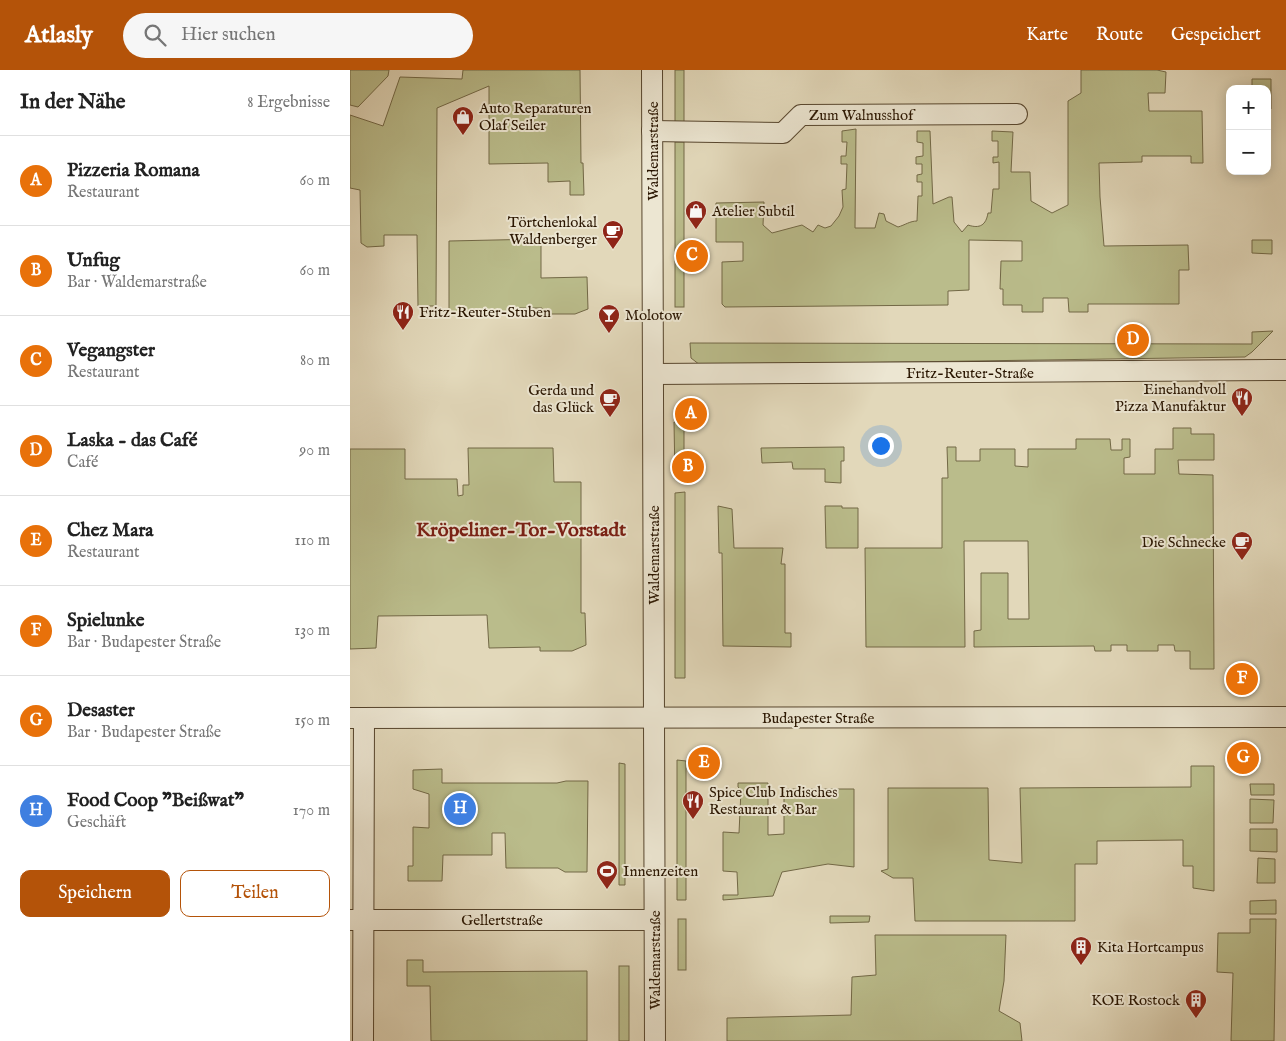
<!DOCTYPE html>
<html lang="de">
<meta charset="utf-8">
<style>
:root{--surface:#fff;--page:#f6f6f6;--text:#222;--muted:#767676;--line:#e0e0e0;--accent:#b45309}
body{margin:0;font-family:"IM FELL English",serif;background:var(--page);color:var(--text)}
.controls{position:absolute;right:15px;top:15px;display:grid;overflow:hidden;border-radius:10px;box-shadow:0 2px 12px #0003}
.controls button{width:45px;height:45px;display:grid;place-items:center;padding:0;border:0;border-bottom:1px solid var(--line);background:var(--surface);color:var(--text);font:25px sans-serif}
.you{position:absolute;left:530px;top:375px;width:18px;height:18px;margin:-12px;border:4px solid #fff;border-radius:50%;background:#1a73e8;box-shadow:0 0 0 8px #1a73e833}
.badge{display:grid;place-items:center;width:32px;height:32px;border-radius:50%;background:var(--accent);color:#fff;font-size:16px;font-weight:700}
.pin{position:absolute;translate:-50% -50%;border:2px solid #fff;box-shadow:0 1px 5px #0006}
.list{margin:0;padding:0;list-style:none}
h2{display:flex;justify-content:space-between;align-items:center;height:65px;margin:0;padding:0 20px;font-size:21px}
h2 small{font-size:16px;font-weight:400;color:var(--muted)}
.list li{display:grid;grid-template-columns:32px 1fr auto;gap:15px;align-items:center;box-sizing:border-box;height:90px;padding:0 20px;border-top:1px solid var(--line)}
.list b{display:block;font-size:19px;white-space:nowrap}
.list p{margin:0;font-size:16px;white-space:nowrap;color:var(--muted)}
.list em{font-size:16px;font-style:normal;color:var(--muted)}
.actions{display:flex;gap:10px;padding:15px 20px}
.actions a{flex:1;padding:11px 0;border:1px solid var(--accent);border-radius:10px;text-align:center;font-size:18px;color:var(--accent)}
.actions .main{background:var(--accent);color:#fff}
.icon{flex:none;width:28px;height:28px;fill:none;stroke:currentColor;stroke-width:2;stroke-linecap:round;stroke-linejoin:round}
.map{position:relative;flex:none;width:936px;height:971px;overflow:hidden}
header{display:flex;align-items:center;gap:30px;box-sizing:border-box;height:70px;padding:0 25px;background:var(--accent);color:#fff}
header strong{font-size:24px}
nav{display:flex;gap:28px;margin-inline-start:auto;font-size:18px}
.search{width:350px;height:45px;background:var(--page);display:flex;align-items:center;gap:12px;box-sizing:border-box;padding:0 18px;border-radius:28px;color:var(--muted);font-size:19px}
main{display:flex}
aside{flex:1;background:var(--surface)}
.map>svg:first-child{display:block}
.green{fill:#babc8b;stroke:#726846}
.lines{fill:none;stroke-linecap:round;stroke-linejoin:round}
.street-casing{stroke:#57462e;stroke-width:22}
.street{stroke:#ece6d2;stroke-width:20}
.labels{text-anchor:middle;stroke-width:4;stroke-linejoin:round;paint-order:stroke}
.poi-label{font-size:15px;fill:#291500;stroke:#ece6d2;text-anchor:start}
.street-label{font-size:15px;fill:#291500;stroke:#ece6d2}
.district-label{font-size:20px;font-weight:bold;fill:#7a1f14;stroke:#ece6d2}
</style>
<header>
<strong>Atlasly</strong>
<div class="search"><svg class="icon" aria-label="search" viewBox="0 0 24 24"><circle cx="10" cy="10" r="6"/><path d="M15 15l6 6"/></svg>Hier suchen</div>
<nav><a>Karte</a><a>Route</a><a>Gespeichert</a></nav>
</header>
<main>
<aside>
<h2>In der Nähe<small>8 Ergebnisse</small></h2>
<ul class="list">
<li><span class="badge" style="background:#e8710a">A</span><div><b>Pizzeria Romana</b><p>Restaurant</p></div><em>60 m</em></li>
<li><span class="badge" style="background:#e8710a">B</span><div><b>Unfug</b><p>Bar · Waldemarstraße</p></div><em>60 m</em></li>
<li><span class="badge" style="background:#e8710a">C</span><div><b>Vegangster</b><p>Restaurant</p></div><em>80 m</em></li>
<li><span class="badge" style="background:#e8710a">D</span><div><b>Laska - das Café</b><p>Café</p></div><em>90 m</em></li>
<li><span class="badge" style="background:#e8710a">E</span><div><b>Chez Mara</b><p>Restaurant</p></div><em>110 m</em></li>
<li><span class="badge" style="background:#e8710a">F</span><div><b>Spielunke</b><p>Bar · Budapester Straße</p></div><em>130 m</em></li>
<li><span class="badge" style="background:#e8710a">G</span><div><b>Desaster</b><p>Bar · Budapester Straße</p></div><em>150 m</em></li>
<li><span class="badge" style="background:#3f7fe0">H</span><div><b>Food Coop &quot;Beißwat&quot;</b><p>Geschäft</p></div><em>170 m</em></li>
</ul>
<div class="actions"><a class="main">Speichern</a><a>Teilen</a></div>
</aside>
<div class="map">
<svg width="936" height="971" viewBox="0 0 936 971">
<rect width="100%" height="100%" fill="#e2d8ba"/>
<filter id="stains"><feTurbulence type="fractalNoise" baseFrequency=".004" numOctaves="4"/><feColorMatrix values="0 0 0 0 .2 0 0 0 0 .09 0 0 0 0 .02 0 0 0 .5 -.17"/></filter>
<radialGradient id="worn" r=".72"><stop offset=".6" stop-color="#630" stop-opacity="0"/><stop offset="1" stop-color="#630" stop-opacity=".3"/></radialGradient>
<g class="green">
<path d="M 0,0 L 39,0 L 38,6 L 8,37 L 0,35 Z"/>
<path d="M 113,0 L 230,0 L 231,93 L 233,93 L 234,125 L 220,125 L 220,111 L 198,112 L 198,93 L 139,94 L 139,16 L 87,38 L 86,236 L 68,236 L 67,165 L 34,165 L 34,176 L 17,177 L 11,173 L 10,120 L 0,118 L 0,45 L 33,56 L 50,7 L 112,9 Z"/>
<rect x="325" y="0" width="9" height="56"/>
<path d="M 731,0 L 807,0 L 816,2 L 815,23 L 798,23 L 799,41 L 852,41 L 853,93 L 841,93 L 841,86 L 792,86 L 792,92 L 749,93 L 750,127 L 754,176 L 838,175 L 839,200 L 829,200 L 829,234 L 738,234 L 738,242 L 719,242 L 718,228 L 693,228 L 693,242 L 672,242 L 672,235 L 653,235 L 653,219 L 650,219 L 651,191 L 672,191 L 672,171 L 619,170 L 619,220 L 598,221 L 598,235 L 375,237 L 372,234 L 372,192 L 393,191 L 393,172 L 366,172 L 366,133 L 414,132 L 413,155 L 422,163 L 452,155 L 463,162 L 468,155 L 475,158 L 481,156 L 489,146 L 493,137 L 492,120 L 496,119 L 497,94 L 491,94 L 491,86 L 496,86 L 497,72 L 492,72 L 492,61 L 506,59 L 505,158 L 525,158 L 529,143 L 534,144 L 536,151 L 548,157 C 555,155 560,151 567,151 L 568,126 L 572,126 L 572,112 L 567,112 L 567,105 L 572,104 L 572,94 L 566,94 L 566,87 L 573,86 L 573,73 L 567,72 L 567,61 L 580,61 L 583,134 L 599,127 L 602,127 L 604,152 L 612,162 L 618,155 C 630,159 636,155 638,143 L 641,143 L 643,119 L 649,119 L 649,92 L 643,93 L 643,87 L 648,87 L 648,71 L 642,71 L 642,61 L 663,62 L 661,102 L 680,102 L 681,131 L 702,143 L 718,135 L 718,31 L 731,23 Z"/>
<path d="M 902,9 L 921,9 L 921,39 L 917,39 L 917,19 L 902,19 Z"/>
<rect x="325" y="72" width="9" height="165"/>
<path d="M 191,169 L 191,208 L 237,207 L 238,239 L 225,244 L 192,244 L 192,238 L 160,238 L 159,242 L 99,242 L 99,171 Z"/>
<path d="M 902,170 L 922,170 L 922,184 L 902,183 Z"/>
<path d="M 923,261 L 902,282 L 895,287 L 350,295 L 341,288 L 340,273 L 902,274 L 902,262 Z"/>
<path d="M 324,352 L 334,352 L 334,409 L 325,409 Z"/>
<path d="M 823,358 L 841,358 L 841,364 L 864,364 L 864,390 L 828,390 L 829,404 L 863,405 L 864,599 L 840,599 L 840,581 L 825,581 L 824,575 L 808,575 L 808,581 L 777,581 L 777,575 L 761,575 L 761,581 L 745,581 L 744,576 L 624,577 L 624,561 L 631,560 L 631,503 L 658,503 L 658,549 L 679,549 L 678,471 L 614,471 L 615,577 L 516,577 L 515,478 L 592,478 L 592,408 L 598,408 L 597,377 L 606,377 L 606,391 L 630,391 L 630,379 L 665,379 L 665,396 L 678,397 L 678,379 L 726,379 L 726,369 L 760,369 L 761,380 L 772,380 L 772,369 L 780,369 L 780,387 L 774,388 L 774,404 L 805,404 L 805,379 L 823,379 Z"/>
<path d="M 494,377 L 494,391 L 491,391 L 491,413 L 475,412 L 475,399 L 443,399 L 442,392 L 412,393 L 411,378 Z"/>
<path d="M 118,378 L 203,378 L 204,412 L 231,412 L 231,543 L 235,543 L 236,575 L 222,581 L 190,581 L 190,577 L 139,578 L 137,545 L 28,546 L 26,578 L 0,579 L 0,379 L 55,379 L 55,409 L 107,409 L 108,426 L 113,425 L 113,415 L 119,415 Z"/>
<path d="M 335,422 L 335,608 L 325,608 L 325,423 Z"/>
<path d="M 368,436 L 382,439 L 384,478 L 433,478 L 431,494 L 435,494 L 435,563 L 441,563 L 441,577 L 373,576 L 372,483 L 369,483 Z"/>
<path d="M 475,436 L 492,436 L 492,438 L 508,438 L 508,478 L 476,478 Z"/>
<path d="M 327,690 L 336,691 L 336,830 L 327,830 Z"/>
<path d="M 269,693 L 275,694 L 275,815 L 269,815 Z"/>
<path d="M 841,696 L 864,696 L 864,821 L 843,818 L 843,796 L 833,796 L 833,770 L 747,771 L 747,794 L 725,794 L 725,851 L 565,851 L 563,808 L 543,808 L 531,801 L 538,799 L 538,718 L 638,718 L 639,790 L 672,793 L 670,718 L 841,717 Z"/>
<path d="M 92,699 L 92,713 L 207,713 L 216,711 L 238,711 L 237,802 L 215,802 L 208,798 L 156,798 L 155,763 L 142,763 L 142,785 L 93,785 L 92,811 L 58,811 L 58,796 L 63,796 L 63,757 L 79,758 L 79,724 L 63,719 L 63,700 Z"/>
<path d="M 388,713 L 418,713 L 418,765 L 434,764 L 434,719 L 504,719 L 504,797 L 478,794 L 432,802 L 423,826 L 373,830 L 373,825 L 388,825 L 387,802 L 373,801 L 373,762 L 389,763 L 391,720 L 388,717 Z"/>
<path d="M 900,714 L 924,714 L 924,725 L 901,725 Z"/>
<path d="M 900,729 L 924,730 L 923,753 L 900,753 Z"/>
<path d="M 900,759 L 927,759 L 927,782 L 900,781 Z"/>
<path d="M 908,788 L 925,789 L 925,813 L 907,813 Z"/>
<path d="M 926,830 L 926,844 L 900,844 L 900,831 Z"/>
<path d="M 480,846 L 520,846 L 519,852 L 480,853 Z"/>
<rect x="328" y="849" width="8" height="51"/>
<path d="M 900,849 L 926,849 L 924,971 L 881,971 L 883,903 L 867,902 L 868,863 L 900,863 Z"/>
<path d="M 525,865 L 656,865 L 654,911 L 649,941 L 670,953 L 672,971 L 377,971 L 377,948 L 501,945 L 502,907 L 526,905 Z"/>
<path d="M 57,890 L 73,890 L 73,902 L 237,901 L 237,971 L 81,971 L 80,916 L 57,916 Z"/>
<rect x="269" y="896" width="10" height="75"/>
</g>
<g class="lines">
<g class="street-casing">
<g id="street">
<path d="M 302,0 L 305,971"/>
<path d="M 302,61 L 433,63 L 451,45 L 667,44"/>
<path d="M 304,304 L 936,300"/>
<path d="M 0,648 L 936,647"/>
<path d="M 0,850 L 304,850"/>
<path d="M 13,971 L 14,648"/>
</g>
</g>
<use href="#street" class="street"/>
</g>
<defs>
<g id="shop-pin" transform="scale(1.125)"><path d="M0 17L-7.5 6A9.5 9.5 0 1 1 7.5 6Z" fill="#8f2418" stroke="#ece6d2"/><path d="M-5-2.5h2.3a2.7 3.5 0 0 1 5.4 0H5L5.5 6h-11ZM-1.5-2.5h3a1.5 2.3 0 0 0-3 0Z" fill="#fff"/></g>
<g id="cafe-pin" transform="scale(1.125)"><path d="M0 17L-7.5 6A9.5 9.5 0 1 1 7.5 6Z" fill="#8f2418" stroke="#ece6d2"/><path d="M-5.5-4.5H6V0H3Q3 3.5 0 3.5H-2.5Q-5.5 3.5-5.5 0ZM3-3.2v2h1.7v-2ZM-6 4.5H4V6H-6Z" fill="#fff"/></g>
<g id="restaurant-pin" transform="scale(1.125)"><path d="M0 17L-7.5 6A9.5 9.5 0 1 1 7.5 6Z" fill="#8f2418" stroke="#ece6d2"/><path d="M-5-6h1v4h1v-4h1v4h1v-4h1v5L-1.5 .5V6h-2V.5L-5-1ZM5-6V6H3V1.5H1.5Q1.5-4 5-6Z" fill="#fff"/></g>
<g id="bar-pin" transform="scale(1.125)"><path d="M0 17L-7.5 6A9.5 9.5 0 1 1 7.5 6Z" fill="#8f2418" stroke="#ece6d2"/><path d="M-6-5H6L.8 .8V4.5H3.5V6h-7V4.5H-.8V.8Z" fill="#fff"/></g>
<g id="stadium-pin" transform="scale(1.125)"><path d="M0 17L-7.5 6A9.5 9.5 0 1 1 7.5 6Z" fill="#8f2418" stroke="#ece6d2"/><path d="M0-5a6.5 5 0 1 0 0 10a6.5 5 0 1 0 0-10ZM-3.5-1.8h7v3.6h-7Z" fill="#fff"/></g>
<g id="building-pin" transform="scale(1.125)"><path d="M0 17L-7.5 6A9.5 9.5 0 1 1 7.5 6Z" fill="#8f2418" stroke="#ece6d2"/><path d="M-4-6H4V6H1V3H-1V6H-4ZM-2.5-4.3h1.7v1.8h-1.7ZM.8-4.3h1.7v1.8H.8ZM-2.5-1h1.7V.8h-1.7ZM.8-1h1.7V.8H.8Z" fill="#fff"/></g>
</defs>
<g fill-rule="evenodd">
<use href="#shop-pin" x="113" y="47"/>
<use href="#shop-pin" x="346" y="141"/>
<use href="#cafe-pin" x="263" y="161"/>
<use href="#restaurant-pin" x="53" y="242"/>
<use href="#bar-pin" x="259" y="245"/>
<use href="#restaurant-pin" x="892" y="328"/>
<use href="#cafe-pin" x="260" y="329"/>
<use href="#cafe-pin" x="892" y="472"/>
<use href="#restaurant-pin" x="343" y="731"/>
<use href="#stadium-pin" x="257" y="801"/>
<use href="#building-pin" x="731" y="877"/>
<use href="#building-pin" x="846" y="930"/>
</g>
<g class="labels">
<g class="poi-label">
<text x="129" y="43">Auto Reparaturen<tspan x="129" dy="17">Olaf Seiler</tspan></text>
<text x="362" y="146">Atelier Subtil</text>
<text x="247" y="157" text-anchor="end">Törtchenlokal<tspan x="247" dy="17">Waldenberger</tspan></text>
<text x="69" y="247">Fritz-Reuter-Stuben</text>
<text x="275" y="250">Molotow</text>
<text x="876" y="324" text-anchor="end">Einehandvoll<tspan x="876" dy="17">Pizza Manufaktur</tspan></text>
<text x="244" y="325" text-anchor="end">Gerda und<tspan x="244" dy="17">das Glück</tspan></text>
<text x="876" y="477" text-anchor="end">Die Schnecke</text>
<text x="359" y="727">Spice Club Indisches<tspan x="359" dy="17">Restaurant &amp; Bar</tspan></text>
<text x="273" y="806">Innenzeiten</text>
<text x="747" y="882">Kita Hortcampus</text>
<text x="830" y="935" text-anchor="end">KOE Rostock</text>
</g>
<g class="street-label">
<text x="511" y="50">Zum Walnusshof</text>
<text transform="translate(303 81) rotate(-90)" y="5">Waldemarstraße</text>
<text x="620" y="308">Fritz-Reuter-Straße</text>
<text transform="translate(304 485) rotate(-90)" y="5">Waldemarstraße</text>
<text x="468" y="653">Budapester Straße</text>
<text x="152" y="855">Gellertstraße</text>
<text transform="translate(305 890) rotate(-90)" y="5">Waldemarstraße</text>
</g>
<g class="district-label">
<text x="171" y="466">Kröpeliner-Tor-Vorstadt</text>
</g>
</g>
<rect width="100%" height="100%" filter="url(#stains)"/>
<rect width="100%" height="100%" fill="url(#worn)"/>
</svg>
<div class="controls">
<button>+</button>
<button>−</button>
</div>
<div class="you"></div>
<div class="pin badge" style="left:341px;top:344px;background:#e8710a">A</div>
<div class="pin badge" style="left:338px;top:397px;background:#e8710a">B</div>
<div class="pin badge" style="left:342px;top:186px;background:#e8710a">C</div>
<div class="pin badge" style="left:783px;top:270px;background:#e8710a">D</div>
<div class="pin badge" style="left:354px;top:693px;background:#e8710a">E</div>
<div class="pin badge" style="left:892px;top:609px;background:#e8710a">F</div>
<div class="pin badge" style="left:893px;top:688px;background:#e8710a">G</div>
<div class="pin badge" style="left:110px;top:739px;background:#3f7fe0">H</div>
</div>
</main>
